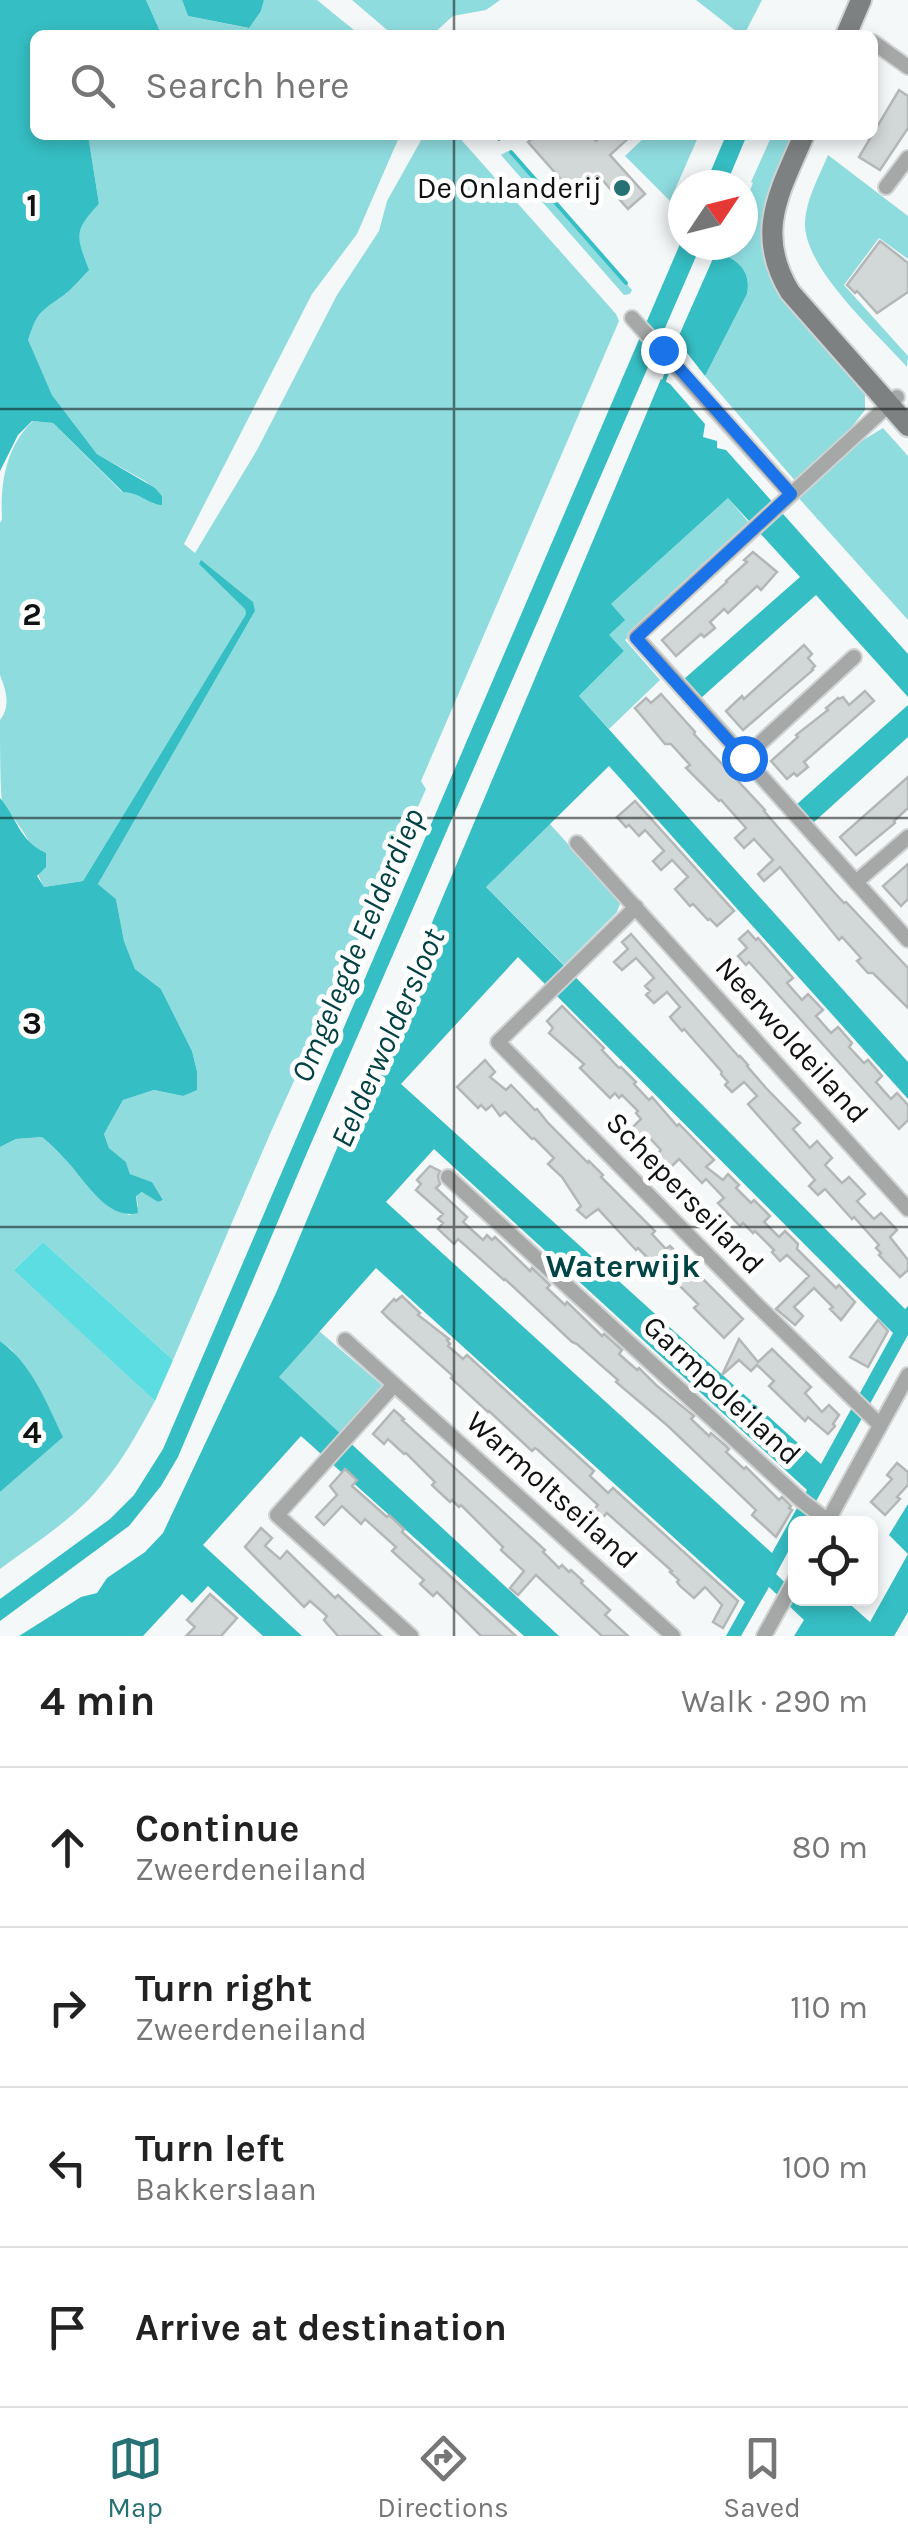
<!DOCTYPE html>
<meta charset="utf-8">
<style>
:root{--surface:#fff;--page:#f6f6f6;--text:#222;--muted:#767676;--line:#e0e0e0;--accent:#267174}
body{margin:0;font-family:Karla,sans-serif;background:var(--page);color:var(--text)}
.controls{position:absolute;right:30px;bottom:30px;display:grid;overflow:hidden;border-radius:15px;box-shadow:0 5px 15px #0003}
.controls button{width:90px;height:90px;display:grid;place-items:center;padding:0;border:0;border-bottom:2px solid var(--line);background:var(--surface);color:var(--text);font:50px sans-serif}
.compass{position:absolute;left:668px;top:170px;width:90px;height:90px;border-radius:50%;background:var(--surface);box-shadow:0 5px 15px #0003;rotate:55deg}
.stop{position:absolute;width:30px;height:30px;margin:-22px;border:8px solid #1a73e8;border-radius:50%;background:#fff}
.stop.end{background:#1a73e8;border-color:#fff;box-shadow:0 2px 10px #0008}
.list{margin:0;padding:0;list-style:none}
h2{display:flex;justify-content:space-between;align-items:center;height:130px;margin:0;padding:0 40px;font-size:42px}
h2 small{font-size:32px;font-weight:400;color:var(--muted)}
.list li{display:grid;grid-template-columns:65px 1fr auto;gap:30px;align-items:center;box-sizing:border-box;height:160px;padding:0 40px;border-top:2px solid var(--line)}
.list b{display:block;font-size:38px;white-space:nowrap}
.list p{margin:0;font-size:32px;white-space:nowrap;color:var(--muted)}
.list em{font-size:32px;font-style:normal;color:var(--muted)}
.icon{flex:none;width:55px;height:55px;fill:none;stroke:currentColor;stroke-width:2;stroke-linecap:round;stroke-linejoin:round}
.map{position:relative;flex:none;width:908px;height:1636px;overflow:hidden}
.search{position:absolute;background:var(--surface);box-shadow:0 5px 15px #0003;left:30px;right:30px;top:30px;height:110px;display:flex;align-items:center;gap:25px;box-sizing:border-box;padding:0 35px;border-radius:15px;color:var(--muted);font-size:38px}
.sheet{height:770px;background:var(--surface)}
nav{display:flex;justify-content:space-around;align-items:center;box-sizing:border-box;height:140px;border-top:2px solid var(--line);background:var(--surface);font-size:28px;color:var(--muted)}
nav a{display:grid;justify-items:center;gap:5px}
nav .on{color:var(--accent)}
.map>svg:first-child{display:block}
.green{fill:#8fdcdf}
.forest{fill:#5cdde1}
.water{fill:#35bec3;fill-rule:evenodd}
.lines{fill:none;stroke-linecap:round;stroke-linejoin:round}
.stream{stroke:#35bec3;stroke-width:4}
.building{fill:#d2d7d7;stroke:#b3b7b8;stroke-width:2.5}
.minor-casing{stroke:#d0d3d3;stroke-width:18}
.secondary-casing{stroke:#d0d3d3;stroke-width:24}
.minor{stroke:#a6a7a7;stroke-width:14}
.secondary{stroke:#7e8181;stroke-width:20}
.route{stroke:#1a73e8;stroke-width:12}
.grid{fill:none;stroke:#101212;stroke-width:2.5;stroke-opacity:0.55}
.poi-dot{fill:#267174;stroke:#fff;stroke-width:4}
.labels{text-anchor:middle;stroke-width:10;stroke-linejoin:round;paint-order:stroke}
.poi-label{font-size:30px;fill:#101212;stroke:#fff;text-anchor:end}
.street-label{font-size:30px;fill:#101212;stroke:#fff}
.water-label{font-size:32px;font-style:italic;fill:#034244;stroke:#fff}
.neighbourhood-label{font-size:32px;font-weight:bold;fill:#004446;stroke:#fff}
.grid-label{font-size:32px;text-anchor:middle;font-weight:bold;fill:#101212;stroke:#fff;stroke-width:10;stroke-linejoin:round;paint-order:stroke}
</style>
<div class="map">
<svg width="908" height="1636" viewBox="0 0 908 1636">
<rect width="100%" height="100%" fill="#f4f8f8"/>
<g class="green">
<path d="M 146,0 L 182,0 L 188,16 L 248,28 L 261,11 L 264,0 L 317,0 L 360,35 L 158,35 L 159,29 Z"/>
<path d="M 352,0 L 500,0 L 486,10 L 453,16 L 432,35 L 393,35 Z"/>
<path d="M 696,0 L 762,0 L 744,35 L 741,35 Z"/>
<path d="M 88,135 L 400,135 L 357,234 L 312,294 L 184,544 L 195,553 L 257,450 L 337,295 L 379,231 L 387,201 L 424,135 L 457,135 L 616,314 L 619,321 L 421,781 L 426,789 L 270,1134 L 173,1360 L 43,1242 L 15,1269 L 155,1401 C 138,1432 122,1462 99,1488 C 73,1520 33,1544 0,1569 L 0,1492 L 62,1437 L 12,1350 L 0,1341 L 0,1147 L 16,1139 L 42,1137 C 50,1145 59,1152 67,1160 C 88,1183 100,1206 130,1215 L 138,1206 L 136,1195 L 143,1192 L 158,1202 L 163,1200 L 152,1182 L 130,1174 L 126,1162 L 109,1148 L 104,1134 L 123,1100 L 154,1090 L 183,1096 L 197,1089 L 197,1071 L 192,1051 L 161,989 L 135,969 L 124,941 L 116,899 L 98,884 L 255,611 L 245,609 L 246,614 L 83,881 L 44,887 C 36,874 37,863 32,849 C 26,832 11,816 2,801 C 0,789 0,736 0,720 C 11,706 6,690 0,675 L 0,523 L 2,519 C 0,483 6,446 33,421 L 53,423 L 122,492 L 137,492 L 154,504 L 162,496 L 145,481 L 97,454 L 52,395 L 27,340 C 35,316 45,305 67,293 L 81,223 L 99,204 Z"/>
<path d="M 647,135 L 699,135 L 670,201 L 625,156 Z"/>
<path d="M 772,135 L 789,135 L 794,138 L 768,248 L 869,388 L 865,393 L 865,410 L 838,445 L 797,483 L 705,376 L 747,294 C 751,273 741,264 723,254 L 727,245 L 743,245 L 743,207 L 753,183 L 751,182 Z"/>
<path d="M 508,151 L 511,152 L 632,290 L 630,294 L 624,295 L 501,155 Z"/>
<path d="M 828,155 L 908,216 L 908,259 L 879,238 L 844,285 L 908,356 L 907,367 C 877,333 803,268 805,222 C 806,199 819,177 828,155 Z"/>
<path d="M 883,428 L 908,456 L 908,620 L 796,495 L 850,448 Z"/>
<path d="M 728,498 L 750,524 L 625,640 L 660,680 L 609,729 L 579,696 L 624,651 L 608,635 L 611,604 Z"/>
<path d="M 549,823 L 616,897 L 620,904 L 617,912 L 564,965 L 486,887 Z"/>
<path d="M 319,1331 L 384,1387 L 338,1434 L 278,1377 Z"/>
</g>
<path class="forest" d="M 43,1242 L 173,1360 L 155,1401 L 14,1270 Z"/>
<g class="water">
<path d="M 0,0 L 146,0 L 159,29 L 158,35 L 35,35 L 35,135 L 88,135 L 99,204 C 73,231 76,236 89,270 C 81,278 73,288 64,295 C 41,311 37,312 28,340 L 52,395 L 97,454 L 155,488 L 162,496 L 162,505 C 147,504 142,493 123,492 L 53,423 L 32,421 L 18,435 L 0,471 Z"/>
<path d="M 182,0 L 264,0 L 261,11 L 249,28 L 188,16 Z"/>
<path d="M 726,135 L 747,135 L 726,185 L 705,185 Z"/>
<path d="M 683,237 L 683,245 L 701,245 L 306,1155 L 178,1457 L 161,1486 L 129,1526 L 0,1621 L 0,1599 L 110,1519 L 134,1495 L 163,1449 Z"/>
<path d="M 719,245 L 727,245 L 723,254 C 741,263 751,273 747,294 L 705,376 L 677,340 Z"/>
<path d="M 661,379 L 670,384 L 705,424 L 703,437 L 717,441 L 717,448 L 726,450 L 908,654 L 908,697 L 816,595 L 701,698 L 684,679 L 800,577 L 728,498 L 611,604 L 625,620 L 609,635 L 624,651 L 579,696 L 908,1062 L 908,1099 L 609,766 L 486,887 L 905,1309 L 908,1306 L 908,1335 L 804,1523 L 796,1524 L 795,1539 L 776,1574 L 795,1592 L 796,1598 L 803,1599 L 812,1606 L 817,1599 L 844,1599 L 870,1622 L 908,1554 L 889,1535 L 908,1504 L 908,1612 L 894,1636 L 794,1636 L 804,1620 L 769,1587 L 741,1636 L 726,1636 L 745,1602 L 376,1268 L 279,1377 L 559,1636 L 524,1636 L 301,1436 L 203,1545 L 302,1636 L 263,1636 L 208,1586 L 192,1603 L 182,1594 L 143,1636 L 19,1636 L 81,1597 L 97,1593 L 107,1578 L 145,1552 L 163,1533 L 276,1293 ZM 518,957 L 893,1333 L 821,1464 L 401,1084 ZM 434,1149 L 807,1490 L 772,1553 L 386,1202 Z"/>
<path d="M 201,560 L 253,602 L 255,611 L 98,884 L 116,899 L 124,941 L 135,969 L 161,989 L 192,1051 L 197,1071 L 197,1090 L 183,1096 L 154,1090 L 123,1100 L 104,1134 L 109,1148 L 126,1162 L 130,1174 L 152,1182 L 163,1200 L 158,1202 L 142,1192 L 136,1196 L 138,1213 C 106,1221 84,1178 65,1159 C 58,1151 50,1144 42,1137 L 16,1139 L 0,1147 L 0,798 C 17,818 20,842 46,853 L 46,867 L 37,876 L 44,887 L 83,881 L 246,614 L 245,609 L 199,564 Z"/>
<path d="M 908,705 L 908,737 L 813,823 L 796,805 Z"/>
<path d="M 0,1341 C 32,1364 46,1402 63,1437 L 0,1492 Z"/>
</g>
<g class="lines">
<g class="stream">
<path d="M 496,135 L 499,139"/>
<path d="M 511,152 L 626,283"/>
<path d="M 663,384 L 668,369"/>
</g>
</g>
<g class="building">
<path d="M 899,90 L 908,96 L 908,128 L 880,170 L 859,157 Z"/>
<path d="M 536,135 L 590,135 L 596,141 L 602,135 L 632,135 L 610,155 L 645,194 L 628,209 L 597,174 L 574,194 L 528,142 Z"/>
<path d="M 880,241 L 908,263 L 908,292 L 877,313 L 857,291 L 855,293 L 847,285 Z"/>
<path d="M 753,552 L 777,572 L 761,590 L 757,586 L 728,613 L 724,609 L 710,622 L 715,628 L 704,637 L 701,634 L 676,656 L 662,640 L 727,582 L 726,581 L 747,562 L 744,560 Z"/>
<path d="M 804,645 L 812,654 L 808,658 L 815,666 L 812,669 L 813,670 L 743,730 L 726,711 L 742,696 L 744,699 Z"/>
<path d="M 865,691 L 874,701 L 804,762 L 808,767 L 797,776 L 794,773 L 787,779 L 771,761 L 798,737 L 796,735 L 828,710 L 826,708 L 838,698 L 839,699 L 843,697 L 849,705 Z"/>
<path d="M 661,694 L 695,732 L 694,734 L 765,810 L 764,811 L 833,891 L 844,903 L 846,902 L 908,968 L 908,1008 L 873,973 L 868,973 L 857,961 L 861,958 L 842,937 L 839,940 L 780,867 L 764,881 L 758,874 L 773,860 L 754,839 L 744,848 L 735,838 L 746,828 L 721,800 L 719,801 L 686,768 L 690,765 L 671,744 L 665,744 L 635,708 L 646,698 L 651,703 Z"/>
<path d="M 908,777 L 908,808 L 894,821 L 895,823 L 856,855 L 840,837 Z"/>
<path d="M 635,801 L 734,911 L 717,926 L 710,919 L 708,920 L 693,904 L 690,906 L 675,889 L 688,877 L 672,860 L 661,870 L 653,861 L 664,851 L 645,830 L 639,836 L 629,825 L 626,827 L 617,817 Z"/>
<path d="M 908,864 L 908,899 L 901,906 L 883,886 Z"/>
<path d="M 748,931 L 756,940 L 758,938 L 793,978 L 787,983 L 802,1000 L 808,994 L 823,1010 L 816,1016 L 831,1033 L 838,1027 L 852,1043 L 849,1047 L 864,1063 L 868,1060 L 882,1076 L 876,1082 L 891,1099 L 897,1093 L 908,1105 L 908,1120 L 899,1129 L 749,962 L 746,965 L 738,956 L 747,948 L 739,939 Z"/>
<path d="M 631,934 L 739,1057 L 740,1056 L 748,1065 L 747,1066 L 766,1088 L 800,1123 L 793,1129 L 810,1148 L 817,1141 L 832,1158 L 825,1165 L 842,1183 L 849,1177 L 865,1194 L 857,1201 L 874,1219 L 881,1213 L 897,1230 L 890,1237 L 908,1260 L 908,1270 L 900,1277 L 879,1255 L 881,1253 L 876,1248 L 879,1245 L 854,1217 L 852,1219 L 825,1189 L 818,1195 L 809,1186 L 815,1180 L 748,1104 L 757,1096 L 744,1082 L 732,1092 L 725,1085 L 728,1082 L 721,1074 L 722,1072 L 684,1029 L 682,1031 L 670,1017 L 680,1007 L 667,992 L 654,1003 L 646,995 L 650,991 L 645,986 L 654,978 L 636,958 L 622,970 L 614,962 L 628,949 L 622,942 Z"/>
<path d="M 562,1006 L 604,1048 L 602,1050 L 619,1068 L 621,1067 L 636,1082 L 634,1084 L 649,1100 L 652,1097 L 677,1126 L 679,1124 L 714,1160 L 706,1167 L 723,1180 L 728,1174 L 739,1185 L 736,1188 L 751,1203 L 754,1200 L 770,1216 L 764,1222 L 779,1237 L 785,1231 L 798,1244 L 797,1249 L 836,1288 L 839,1285 L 855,1302 L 841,1320 L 830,1309 L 833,1307 L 814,1288 L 794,1307 L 803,1316 L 795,1325 L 776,1309 L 809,1276 L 787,1255 L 780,1261 L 772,1252 L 774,1250 L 755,1231 L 753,1233 L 743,1223 L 740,1226 L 718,1203 L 724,1198 L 706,1179 L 702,1183 L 679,1159 L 662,1176 L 649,1163 L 661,1150 L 644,1132 L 633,1143 L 625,1135 L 641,1119 L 636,1113 L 638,1111 L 622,1095 L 619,1098 L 615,1093 L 610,1098 L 580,1068 L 584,1064 L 549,1033 L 553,1028 L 547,1021 Z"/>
<path d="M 485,1060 L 495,1072 L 490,1077 L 506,1090 L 511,1085 L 535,1110 L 537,1109 L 548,1123 L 588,1163 L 589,1161 L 603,1175 L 601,1177 L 655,1231 L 652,1234 L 666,1249 L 670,1246 L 743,1319 L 724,1338 L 694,1308 L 698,1304 L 672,1278 L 668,1283 L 651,1265 L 653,1263 L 638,1248 L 636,1250 L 598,1209 L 586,1218 L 577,1210 L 581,1206 L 562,1177 L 548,1164 L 554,1158 L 534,1138 L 532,1139 L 505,1112 L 500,1116 L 492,1105 L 486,1110 L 481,1105 L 478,1108 L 457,1087 Z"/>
<path d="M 430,1166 L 440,1171 L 438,1176 L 440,1184 L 436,1188 L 467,1217 L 463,1222 L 483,1240 L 487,1235 L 492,1240 L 495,1237 L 530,1271 L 532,1268 L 550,1285 L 547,1288 L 565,1305 L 567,1302 L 602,1336 L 604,1334 L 622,1350 L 619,1354 L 637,1370 L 639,1368 L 656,1385 L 694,1416 L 691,1419 L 709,1436 L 711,1433 L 726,1446 L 729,1449 L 726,1452 L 744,1469 L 746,1467 L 779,1500 L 782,1497 L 791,1506 L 789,1508 L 792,1510 L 776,1537 L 752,1515 L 756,1510 L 668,1426 L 616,1382 L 618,1380 L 577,1344 L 572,1342 L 505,1279 L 504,1280 L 458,1239 L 454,1244 L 438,1229 L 443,1223 L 438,1219 L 443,1214 L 416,1190 L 421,1184 L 417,1180 Z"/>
<path d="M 402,1296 L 420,1313 L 418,1315 L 449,1339 L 447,1340 L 450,1344 L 448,1346 L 463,1359 L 467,1355 L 594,1471 L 590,1476 L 608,1493 L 613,1488 L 738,1601 L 723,1628 L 713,1622 L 722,1605 L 705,1587 L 694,1598 L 680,1586 L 677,1582 L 679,1580 L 670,1572 L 672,1571 L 607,1513 L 602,1518 L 593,1510 L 598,1505 L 538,1450 L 535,1448 L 532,1451 L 489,1411 L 488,1412 L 451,1378 L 453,1376 L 388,1318 L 382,1312 L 394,1299 L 396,1301 Z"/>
<path d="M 878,1320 L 888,1331 L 868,1367 L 850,1357 Z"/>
<path d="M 739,1339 L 758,1362 L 772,1349 L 811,1387 L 805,1393 L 822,1412 L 829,1405 L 839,1415 L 833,1424 L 835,1426 L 828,1434 L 808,1417 L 805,1421 L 769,1386 L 774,1381 L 757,1365 L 751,1371 L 739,1360 L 722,1375 Z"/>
<path d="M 394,1410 L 404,1419 L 402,1420 L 545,1550 L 543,1552 L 559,1568 L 562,1565 L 569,1572 L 571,1570 L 583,1581 L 581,1583 L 610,1610 L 605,1615 L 628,1636 L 602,1636 L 536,1575 L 518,1595 L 510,1588 L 524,1571 L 501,1550 L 503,1547 L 461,1505 L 459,1507 L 452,1500 L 450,1502 L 435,1488 L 432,1485 L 435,1482 L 406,1453 L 404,1454 L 388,1439 L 384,1444 L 373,1434 Z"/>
<path d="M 897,1463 L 908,1472 L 908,1485 L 897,1497 L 900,1499 L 885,1515 L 871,1502 L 892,1479 L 887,1475 Z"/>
<path d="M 345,1469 L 357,1480 L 352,1486 L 387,1517 L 389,1515 L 404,1529 L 402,1532 L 516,1636 L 481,1636 L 437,1592 L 433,1596 L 420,1584 L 424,1580 L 392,1551 L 396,1547 L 365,1519 L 361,1524 L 342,1506 L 324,1525 L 316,1517 L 337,1495 L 330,1486 Z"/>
<path d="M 261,1528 L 272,1538 L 265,1546 L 280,1559 L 287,1551 L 335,1598 L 338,1595 L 381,1636 L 338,1636 L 324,1620 L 327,1616 L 310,1601 L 304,1607 L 245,1547 Z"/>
<path d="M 210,1594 L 237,1618 L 221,1636 L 186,1636 L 195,1627 L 187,1620 Z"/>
</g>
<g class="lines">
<g class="minor-casing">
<g id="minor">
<path d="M 873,42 L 908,67"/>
<path d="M 886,187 L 908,158"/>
<path d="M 632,318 L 791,494"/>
<path d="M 897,397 L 636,637 L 908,940"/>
<path d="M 744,758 L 854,657"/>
<path d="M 577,843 L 908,1209"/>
<path d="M 856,882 L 908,837"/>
<path d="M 636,907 L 498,1042 L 752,1300 L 880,1425"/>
<path d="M 448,1177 L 802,1501 L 827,1520"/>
<path d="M 345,1340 L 673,1636"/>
<path d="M 394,1385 L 277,1515 L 411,1636"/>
<path d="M 826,1524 L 908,1375"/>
<path d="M 764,1636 L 796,1578"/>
</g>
</g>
<g class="secondary-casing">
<g id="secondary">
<path d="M 846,35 L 861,0"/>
<path d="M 804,135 C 780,191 754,233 790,292 L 908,426"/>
</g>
</g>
<use href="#minor" class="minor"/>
<use href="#secondary" class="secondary"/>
</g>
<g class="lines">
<path class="route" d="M 663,350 L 791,494 L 636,638 L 744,758"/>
</g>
<path class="grid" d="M 454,0 L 454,35M 454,135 L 454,1636M 0,409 L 908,409M 0,818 L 908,818M 0,1227 L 908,1227"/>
<circle class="poi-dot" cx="622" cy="188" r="10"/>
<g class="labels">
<g class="poi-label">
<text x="602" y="198">De Onlanderij</text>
</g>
<g class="street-label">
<text transform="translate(792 1040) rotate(48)" y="10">Neerwoldeiland</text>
<text transform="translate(685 1193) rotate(46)" y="10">Scheperseiland</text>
<text transform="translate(722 1390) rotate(43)" y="10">Garmpoleiland</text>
<text transform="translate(552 1490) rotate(42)" y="10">Warmoltseiland</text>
</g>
<g class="water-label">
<text transform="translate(357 945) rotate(-67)" y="11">Omgelegde Eelderdiep</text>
<text transform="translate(387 1038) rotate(-66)" y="11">Eelderwoldersloot</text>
</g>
<g class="neighbourhood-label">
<text x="623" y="1277">Waterwijk</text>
</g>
</g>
<g class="grid-label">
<text x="32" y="216">1</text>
<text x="32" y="625">2</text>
<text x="32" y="1034">3</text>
<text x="32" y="1443">4</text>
</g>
</svg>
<div class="controls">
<button><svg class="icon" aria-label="locate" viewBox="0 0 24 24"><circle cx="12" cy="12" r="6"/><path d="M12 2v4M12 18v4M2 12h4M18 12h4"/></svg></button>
</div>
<svg class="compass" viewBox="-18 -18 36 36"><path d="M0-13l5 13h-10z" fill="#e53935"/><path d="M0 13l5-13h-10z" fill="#767676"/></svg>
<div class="stop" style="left:744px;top:758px"></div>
<div class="stop end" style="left:663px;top:350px"></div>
<div class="search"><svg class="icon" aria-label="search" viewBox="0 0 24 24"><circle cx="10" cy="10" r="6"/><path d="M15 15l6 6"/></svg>Search here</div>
</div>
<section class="sheet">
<h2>4 min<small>Walk · 290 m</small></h2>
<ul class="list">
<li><svg class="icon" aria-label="ahead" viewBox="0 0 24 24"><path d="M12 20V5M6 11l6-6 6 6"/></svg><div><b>Continue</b><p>Zweerdeneiland</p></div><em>80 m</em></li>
<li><svg class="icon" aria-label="right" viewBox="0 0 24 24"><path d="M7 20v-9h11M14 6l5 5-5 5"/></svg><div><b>Turn right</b><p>Zweerdeneiland</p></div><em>110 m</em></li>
<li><svg class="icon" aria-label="left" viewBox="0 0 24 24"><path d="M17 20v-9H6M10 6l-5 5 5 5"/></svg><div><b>Turn left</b><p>Bakkerslaan</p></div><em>100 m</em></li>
<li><svg class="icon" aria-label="arrive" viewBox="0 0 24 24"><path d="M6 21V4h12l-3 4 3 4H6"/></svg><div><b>Arrive at destination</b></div></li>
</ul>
</section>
<nav>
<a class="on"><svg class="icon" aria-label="map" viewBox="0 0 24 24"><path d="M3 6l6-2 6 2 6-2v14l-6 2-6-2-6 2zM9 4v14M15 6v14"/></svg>Map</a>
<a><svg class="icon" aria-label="directions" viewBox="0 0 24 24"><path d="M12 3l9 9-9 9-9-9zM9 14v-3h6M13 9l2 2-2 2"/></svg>Directions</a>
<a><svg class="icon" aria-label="saved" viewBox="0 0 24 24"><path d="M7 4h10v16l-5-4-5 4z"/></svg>Saved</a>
</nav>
